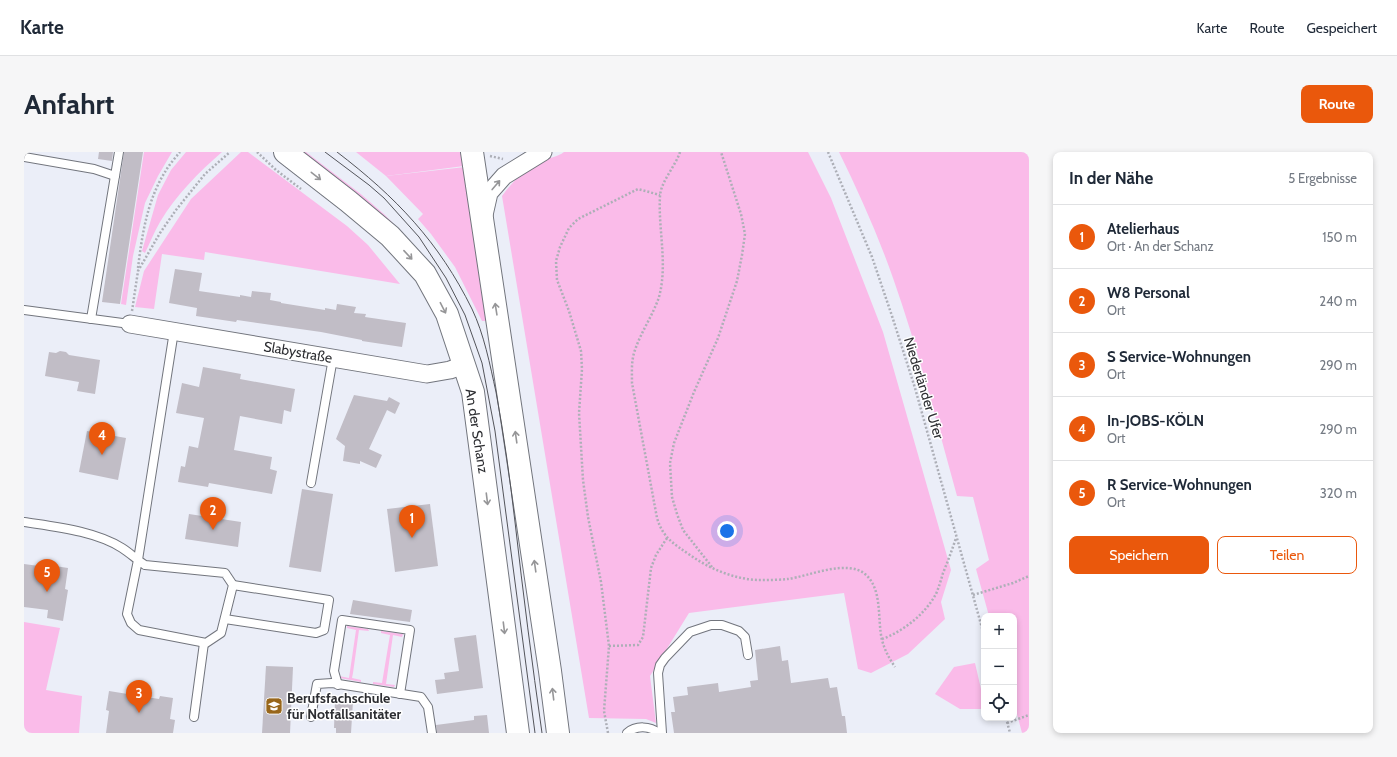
<!DOCTYPE html>
<html lang="de">
<meta charset="utf-8">
<style>
:root{--surface:#fff;--page:#f6f6f7;--text:#1f2937;--muted:#747a83;--line:#e0e1e3;--accent:#ea580c}
body{margin:0;font-family:Cabin,sans-serif;background:var(--page);color:var(--text)}
.controls{position:absolute;right:12px;bottom:12px;display:grid;overflow:hidden;border-radius:8px;box-shadow:0 2px 6px #0003}
.controls button{width:36px;height:36px;display:grid;place-items:center;padding:0;border:0;border-bottom:1px solid var(--line);background:var(--surface);color:var(--text);font:20px sans-serif}
.you{position:absolute;left:703px;top:379px;width:14px;height:14px;margin:-10px;border:3px solid #fff;border-radius:50%;background:#1a73e8;box-shadow:0 0 0 6px #1a73e833}
.badge{display:grid;place-items:center;width:26px;height:26px;border-radius:50%;background:var(--accent);color:#fff;font-size:13px;font-weight:700}
.pin{position:absolute;translate:-50% -33px;filter:drop-shadow(0 1px 2px #0008)}
.pin::after{content:'';position:absolute;top:21px;width:14px;height:12px;background:inherit;clip-path:polygon(0 0,100% 0,50% 100%)}
.list{margin:0;padding:0;list-style:none}
h2{display:flex;justify-content:space-between;align-items:center;height:52px;margin:0;padding:0 16px;font-size:17px}
h2 small{font-size:13px;font-weight:400;color:var(--muted)}
.list li{display:grid;grid-template-columns:26px 1fr auto;gap:12px;align-items:center;box-sizing:border-box;height:64px;padding:0 16px;border-top:1px solid var(--line)}
.list b{display:block;font-size:15px;white-space:nowrap}
.list p{margin:0;font-size:13px;white-space:nowrap;color:var(--muted)}
.list em{font-size:13px;font-style:normal;color:var(--muted)}
.actions{display:flex;gap:8px;padding:12px 16px}
.actions a{flex:1;padding:9px 0;border:1px solid var(--accent);border-radius:8px;text-align:center;font-size:14px;color:var(--accent)}
.actions .main{background:var(--accent);color:#fff}
.icon{flex:none;width:22px;height:22px;fill:none;stroke:currentColor;stroke-width:2;stroke-linecap:round;stroke-linejoin:round}
.map{position:relative;flex:none;width:1005px;height:581px;overflow:hidden;border-radius:8px}
header{display:flex;align-items:center;gap:24px;box-sizing:border-box;height:56px;padding:0 20px;background:var(--surface);border-bottom:1px solid var(--line)}
header strong{font-size:19px}
nav{display:flex;gap:22px;margin-inline-start:auto;font-size:14px}
.intro{display:flex;align-items:center;justify-content:space-between;box-sizing:border-box;height:96px;padding:0 24px}
h1{margin:0;font-size:28px}
.button{padding:10px 18px;border-radius:8px;background:var(--accent);color:#fff;font-size:14px;font-weight:700}
main{display:flex;gap:24px;padding:0 24px}
aside{flex:1;background:var(--surface);border-radius:8px;box-shadow:0 2px 6px #0003}
.map>svg:first-child{display:block}
.green{fill:#fabbe9}
.building{fill:#c1bdc6}
.lines{fill:none;stroke-linecap:round;stroke-linejoin:round}
.lane-casing{stroke:#72757d;stroke-width:10}
.street-casing{stroke:#72757d;stroke-width:19}
.secondary-casing{stroke:#72757d;stroke-width:24}
.path{stroke:#adafb7;stroke-width:2.5;stroke-dasharray:2 2;stroke-linecap:butt}
.lane{stroke:#fff;stroke-width:8}
.street{stroke:#fff;stroke-width:17}
.secondary{stroke:#fff;stroke-width:22}
.tram{stroke:#53545a;stroke-width:1}
.oneway{stroke:#969698}
.labels{text-anchor:middle;stroke-width:3;stroke-linejoin:round;paint-order:stroke}
.street-label{font-size:14px;fill:#2d2e32;stroke:#fff}
.poi-label{font-size:14px;font-weight:bold;fill:#2d2e32;stroke:#fff;text-anchor:start}
</style>
<header>
<strong>Karte</strong>
<nav><a>Karte</a><a>Route</a><a>Gespeichert</a></nav>
</header>
<div class="intro"><h1>Anfahrt</h1><a class="button">Route</a></div>
<main>
<div class="map">
<svg width="1005" height="581" viewBox="0 0 1005 581">
<rect width="100%" height="100%" fill="#ebeef8"/>
<g class="green">
<path d="M 120,0 L 148,0 L 134,24 L 121,51 L 109,104 L 102,153 L 97,152 Z"/>
<path d="M 162,0 L 198,0 C 175,20 152,43 136,70 C 130,80 126,91 121,101 L 118,99 L 134,43 L 147,18 Z"/>
<path d="M 217,0 L 224,0 L 323,74 L 344,93 L 376,132 L 181,100 L 180,108 L 138,102 L 130,157 L 111,155 L 120,119 L 167,47 Z"/>
<path d="M 269,0 L 282,0 L 338,43 L 361,63 L 383,86 L 379,90 Z"/>
<path d="M 332,0 L 438,0 L 440,14 L 362,24 Z"/>
<path d="M 540,0 L 784,0 L 807,46 L 859,180 L 927,418 L 917,450 L 921,467 L 884,502 L 847,521 L 834,517 L 820,441 L 665,461 L 626,524 L 632,571 L 622,567 L 565,566 L 478,44 C 489,29 500,18 517,9 C 524,6 534,5 540,0 Z"/>
<path d="M 815,0 L 1005,0 L 1005,581 L 998,581 L 990,551 L 990,464 L 965,464 L 952,417 L 965,408 L 949,345 L 933,344 C 913,271 894,197 869,126 C 854,83 835,41 815,0 Z"/>
<path d="M 441,15 L 465,169 L 458,169 L 431,115 L 407,82 L 394,67 L 399,62 L 362,24 Z"/>
<path d="M 0,470 L 36,476 L 22,538 L 58,544 L 55,581 L 0,581 Z"/>
<path d="M 323,474 L 344,477 L 345,479 L 335,478 L 329,521 L 328,526 L 337,528 L 337,530 L 316,526 L 315,524 L 325,526 L 332,478 L 323,476 Z"/>
<path d="M 357,479 L 379,482 L 378,485 L 369,483 L 362,532 L 371,533 L 370,535 L 349,532 L 349,530 L 358,531 L 366,483 L 357,481 Z"/>
<path d="M 951,511 L 960,550 L 960,557 L 936,557 L 911,542 L 930,515 Z"/>
</g>
<g class="building">
<path d="M 75,0 L 89,0 L 88,9 L 74,7 Z"/>
<path d="M 100,0 L 119,0 L 96,152 L 78,150 Z"/>
<path d="M 151,117 L 178,121 L 175,139 L 216,145 L 216,143 L 227,145 L 228,139 L 247,141 L 246,148 L 257,150 L 257,151 L 301,158 L 301,156 L 312,158 L 313,152 L 332,155 L 330,161 L 342,162 L 341,165 L 382,171 L 378,195 L 338,189 L 338,188 L 297,180 L 213,168 L 212,170 L 172,164 L 173,156 L 145,151 Z"/>
<path d="M 36,199 L 42,200 L 45,203 L 76,208 L 71,242 L 53,239 L 55,230 L 21,224 L 25,200 L 32,201 Z"/>
<path d="M 179,215 L 217,222 L 216,227 L 271,237 L 267,260 L 260,258 L 258,272 L 216,264 L 210,298 L 248,305 L 246,317 L 253,319 L 248,342 L 185,331 L 184,335 L 154,330 L 157,314 L 161,315 L 165,294 L 174,296 L 180,266 L 152,261 L 158,231 L 175,235 Z"/>
<path d="M 330,243 L 363,249 L 365,245 L 376,251 L 371,262 L 363,258 L 345,297 L 358,303 L 352,316 L 336,309 L 336,312 L 319,309 L 321,294 L 312,287 Z"/>
<path d="M 63,279 L 102,286 L 94,328 L 55,320 Z"/>
<path d="M 278,337 L 309,342 L 297,420 L 265,415 Z"/>
<path d="M 406,352 L 414,414 L 371,420 L 363,357 Z"/>
<path d="M 165,362 L 217,370 L 214,395 L 161,387 Z"/>
<path d="M 0,412 L 30,416 L 31,414 L 44,416 L 41,437 L 44,438 L 39,469 L 23,466 L 24,458 L 0,455 Z"/>
<path d="M 329,448 L 388,458 L 386,470 L 326,462 Z"/>
<path d="M 452,483 L 459,536 L 413,542 L 411,528 L 421,527 L 420,521 L 435,519 L 430,486 Z"/>
<path d="M 756,494 L 758,509 L 764,508 L 767,531 L 804,526 L 806,536 L 813,535 L 818,564 L 821,564 L 823,581 L 650,581 L 647,560 L 651,560 L 649,545 L 664,543 L 663,535 L 694,531 L 695,540 L 727,535 L 726,529 L 734,528 L 731,498 Z"/>
<path d="M 242,514 L 269,515 L 266,581 L 238,581 Z"/>
<path d="M 85,539 L 135,547 L 136,544 L 149,546 L 146,567 L 151,568 L 149,581 L 82,581 L 85,559 L 82,558 Z"/>
<path d="M 311,548 L 329,549 L 327,581 L 312,581 L 312,576 L 310,576 Z"/>
<path d="M 463,563 L 465,581 L 413,581 L 412,573 L 450,568 L 450,564 Z"/>
</g>
<g class="lines">
<g class="lane-casing">
<g id="lane">
<path d="M 0,5 L 70,17 L 91,24"/>
<path d="M 0,158 L 106,172"/>
<path d="M 67,167 L 95,0"/>
<path d="M 287,331 L 309,206"/>
<path d="M 0,370 C 32,375 71,379 98,396 C 106,401 113,408 121,413 L 201,421 L 209,433 L 197,481 L 182,491 L 115,478 L 107,471 L 103,462 L 114,408 L 150,179"/>
<path d="M 201,467 L 292,481 L 300,478 L 305,448 L 209,433"/>
<path d="M 314,533 L 310,519 L 318,468 L 386,478 L 376,542"/>
<path d="M 170,565 L 180,491"/>
<path d="M 287,565 L 293,532 L 308,531 L 397,545 L 404,555 L 408,581"/>
<path d="M 603,581 C 612,573 626,574 635,581"/>
<path d="M 638,581 L 634,521 L 636,513 L 641,506 L 666,480 L 687,473 L 698,473 L 715,479 L 721,485 L 724,503"/>
</g>
</g>
<g class="street-casing">
<g id="street">
<path d="M 460,63 L 465,41 L 480,24 L 519,0"/>
<path d="M 106,172 L 403,222 L 426,218 L 440,213"/>
</g>
</g>
<g class="secondary-casing">
<g id="secondary">
<path d="M 261,0 L 324,49 L 366,84 L 401,122 L 423,162 L 449,240 L 494,581"/>
<path d="M 448,0 L 526,519 L 534,581"/>
</g>
</g>
<g class="path">
<path d="M 233,0 L 252,18 L 277,37"/>
<path d="M 656,0 C 651,15 637,29 636,44 C 634,78 644,112 635,145 C 629,163 617,180 611,198 C 607,209 608,220 608,231 L 633,366 C 639,386 650,392 666,403 C 686,417 710,427 734,428 C 744,428 755,428 764,427 C 785,424 823,407 841,422 C 859,437 853,467 858,488 C 861,499 865,506 871,515"/>
<path d="M 804,0 L 848,105 L 868,164 L 891,236 L 960,483"/>
<path d="M 466,4 L 479,7"/>
<path d="M 114,116 C 118,83 123,49 141,20 C 145,13 151,6 156,0"/>
<path d="M 108,159 L 114,119 L 136,81 L 152,58 L 181,22 L 206,0"/>
<path d="M 688,415 L 659,378 L 653,362 L 648,345 L 646,311 L 650,291 L 670,240 L 694,186 L 713,129 L 718,103 L 721,82 L 717,62 L 697,0"/>
<path d="M 949,443 L 989,431 L 1005,424"/>
<path d="M 858,487 C 880,479 901,462 912,442 C 915,435 917,428 919,421 C 924,409 928,398 932,386"/>
<path d="M 585,494 L 614,493 L 619,485 L 627,416 L 632,403 L 643,386"/>
<path d="M 982,566 L 986,581"/>
<path d="M 983,571 L 1005,563"/>
<path d="M 584,581 L 580,559 L 585,494 L 577,430 L 564,365 L 559,328 L 555,261 L 558,217 L 557,199 L 545,159 L 533,128 L 532,109 L 536,95 L 545,76 L 554,67 L 614,37 L 636,43"/>
</g>
<use href="#lane" class="lane"/>
<use href="#street" class="street"/>
<use href="#secondary" class="secondary"/>
<g class="tram">
<path d="M 301,0 L 345,33 L 360,46 L 395,85 L 422,126 L 441,163 L 458,211 L 471,279 L 511,581"/>
<path d="M 313,0 C 372,45 415,90 448,157 C 460,182 466,213 472,240 C 480,283 486,327 491,370 C 499,441 508,511 518,581"/>
</g>
</g>
<defs><path id="oneway-shaft" d="M-6 0H5M1.5-3L5.5 0L1.5 3" fill="none" stroke-width="1.6" stroke-linecap="round" stroke-linejoin="round"/></defs>
<g class="oneway">
<use href="#oneway-shaft" transform="translate(292 24) rotate(38)"/>
<use href="#oneway-shaft" transform="translate(472 33) rotate(-50)"/>
<use href="#oneway-shaft" transform="translate(384 103) rotate(47)"/>
<use href="#oneway-shaft" transform="translate(419 156) rotate(63)"/>
<use href="#oneway-shaft" transform="translate(472 157) rotate(-99)"/>
<use href="#oneway-shaft" transform="translate(492 285) rotate(-98)"/>
<use href="#oneway-shaft" transform="translate(463 347) rotate(83)"/>
<use href="#oneway-shaft" transform="translate(511 414) rotate(-98)"/>
<use href="#oneway-shaft" transform="translate(480 476) rotate(83)"/>
<use href="#oneway-shaft" transform="translate(529 542) rotate(-97)"/>
</g>
<defs>
<g id="school-square" transform="scale(0.9)"><rect x="-9" y="-9" width="18" height="18" rx="4" fill="#98661a" stroke="#fff"/><path d="M0-5L7-2L0 1L-7-2ZM-4 1L0 2.5L4 1V4Q0 6-4 4Z" fill="#fff"/></g>
</defs>
<g fill-rule="evenodd">
<use href="#school-square" x="250" y="554"/>
</g>
<g class="labels">
<g class="street-label">
<text transform="translate(274 200) rotate(10)" y="5">Slabystraße</text>
<text transform="translate(900 236) rotate(73)" y="5">Niederländer Ufer</text>
<text transform="translate(453 279) rotate(81)" y="5">An der Schanz</text>
</g>
<g class="poi-label">
<text x="263" y="551">Berufsfachschule<tspan x="263" dy="16">für Notfallsanitäter</tspan></text>
</g>
</g>
</svg>
<div class="controls">
<button>+</button>
<button>−</button>
<button><svg class="icon" aria-label="locate" viewBox="0 0 24 24"><circle cx="12" cy="12" r="6"/><path d="M12 2v4M12 18v4M2 12h4M18 12h4"/></svg></button>
</div>
<div class="you"></div>
<div class="pin badge" style="left:388px;top:386px">1</div>
<div class="pin badge" style="left:189px;top:378px">2</div>
<div class="pin badge" style="left:115px;top:561px">3</div>
<div class="pin badge" style="left:78px;top:303px">4</div>
<div class="pin badge" style="left:23px;top:440px">5</div>
</div>
<aside>
<h2>In der Nähe<small>5 Ergebnisse</small></h2>
<ul class="list">
<li><span class="badge">1</span><div><b>Atelierhaus</b><p>Ort · An der Schanz</p></div><em>150 m</em></li>
<li><span class="badge">2</span><div><b>W8 Personal</b><p>Ort</p></div><em>240 m</em></li>
<li><span class="badge">3</span><div><b>S Service-Wohnungen</b><p>Ort</p></div><em>290 m</em></li>
<li><span class="badge">4</span><div><b>In-JOBS-KÖLN</b><p>Ort</p></div><em>290 m</em></li>
<li><span class="badge">5</span><div><b>R Service-Wohnungen</b><p>Ort</p></div><em>320 m</em></li>
</ul>
<div class="actions"><a class="main">Speichern</a><a>Teilen</a></div>
</aside>
</main>
